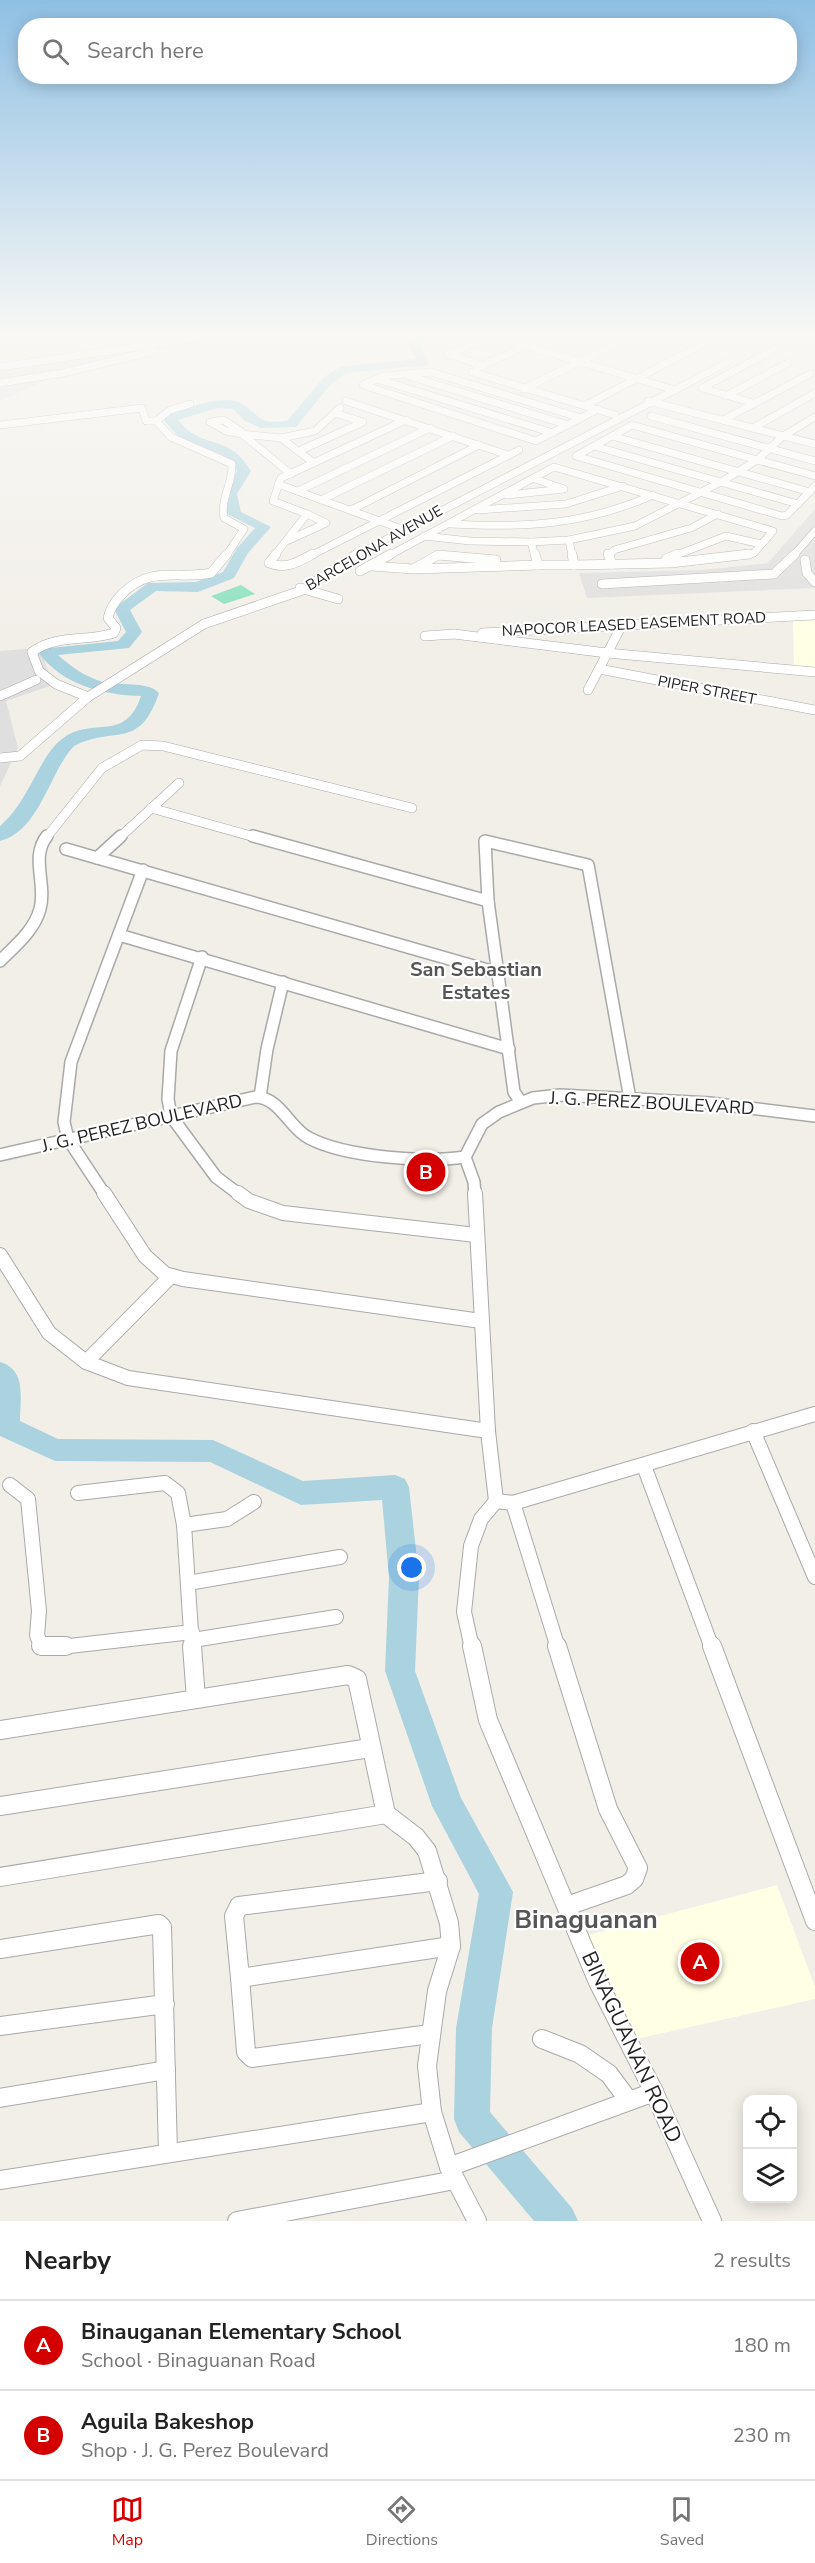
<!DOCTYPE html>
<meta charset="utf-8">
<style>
:root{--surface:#fff;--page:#f2f2f2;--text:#222;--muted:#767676;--line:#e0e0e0;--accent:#d40000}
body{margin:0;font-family:"Nunito Sans",sans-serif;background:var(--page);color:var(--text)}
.controls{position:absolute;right:18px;bottom:18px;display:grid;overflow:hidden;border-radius:12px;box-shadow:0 3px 15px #0003}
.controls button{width:54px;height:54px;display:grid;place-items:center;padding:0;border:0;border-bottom:2px solid var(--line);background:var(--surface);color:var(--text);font:30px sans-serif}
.you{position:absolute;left:412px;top:1568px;width:21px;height:21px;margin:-15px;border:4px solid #fff;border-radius:50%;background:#1a73e8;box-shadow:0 0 0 9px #1a73e833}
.badge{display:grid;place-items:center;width:39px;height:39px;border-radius:50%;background:var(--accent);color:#fff;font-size:20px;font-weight:700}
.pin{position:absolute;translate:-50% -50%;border:3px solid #fff;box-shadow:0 2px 6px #0006}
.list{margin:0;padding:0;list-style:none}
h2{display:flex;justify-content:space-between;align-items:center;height:78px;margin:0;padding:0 24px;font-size:26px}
h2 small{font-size:20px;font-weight:400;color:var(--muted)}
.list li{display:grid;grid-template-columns:39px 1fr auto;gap:18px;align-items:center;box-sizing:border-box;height:90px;padding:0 24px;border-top:2px solid var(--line)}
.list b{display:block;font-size:22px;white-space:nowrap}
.list p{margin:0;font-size:20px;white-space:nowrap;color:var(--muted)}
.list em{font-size:20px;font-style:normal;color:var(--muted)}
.icon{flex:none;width:33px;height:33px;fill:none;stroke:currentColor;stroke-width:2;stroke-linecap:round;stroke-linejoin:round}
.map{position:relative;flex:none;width:815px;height:2221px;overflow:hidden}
.search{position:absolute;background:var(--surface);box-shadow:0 3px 15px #0003;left:18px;right:18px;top:18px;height:66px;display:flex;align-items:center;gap:15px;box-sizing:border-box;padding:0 21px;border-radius:24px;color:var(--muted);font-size:22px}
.sheet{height:258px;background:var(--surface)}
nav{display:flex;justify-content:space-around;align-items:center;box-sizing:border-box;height:84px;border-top:2px solid var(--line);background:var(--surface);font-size:16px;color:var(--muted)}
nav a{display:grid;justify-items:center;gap:3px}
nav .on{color:var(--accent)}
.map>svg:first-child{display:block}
.residential{fill:#e0dfdf}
.education{fill:#ffffe5}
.pitch{fill:#88e0be}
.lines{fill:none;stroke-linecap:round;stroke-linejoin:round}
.river{fill:#aad3df;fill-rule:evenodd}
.minor-far4-casing{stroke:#a9a9a9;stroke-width:8}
.minor-far3-casing{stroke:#a9a9a9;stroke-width:10}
.minor-far2-casing{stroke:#a9a9a9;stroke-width:14}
.minor-far1-casing{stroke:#a9a9a9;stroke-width:16}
.minor-casing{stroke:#a9a9a9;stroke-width:20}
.minor-far4{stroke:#fff;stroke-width:7}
.minor-far3{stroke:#fff;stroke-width:9}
.minor-far2{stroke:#fff;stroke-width:11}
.minor-far1{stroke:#fff;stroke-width:14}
.minor{stroke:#fff;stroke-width:18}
.labels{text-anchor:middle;stroke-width:4.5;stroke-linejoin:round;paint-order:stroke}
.far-street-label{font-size:15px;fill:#222;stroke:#fff}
.street-label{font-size:18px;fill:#222;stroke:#fff}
.neighbourhood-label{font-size:20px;font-weight:bold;fill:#555;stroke:#fff}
.near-street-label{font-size:21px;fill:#222;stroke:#fff}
.near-quarter-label{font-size:26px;font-weight:bold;fill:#555;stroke:#fff}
</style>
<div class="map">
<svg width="815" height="2221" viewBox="0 0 815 2221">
<rect width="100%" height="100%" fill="#f2efe9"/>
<g class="residential">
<path d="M 247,333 L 277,333 L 173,347 L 47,380 L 0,401 L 0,366 Z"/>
<path d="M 815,509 L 815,588 L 587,598 L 579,573 L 702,570 L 768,563 Z"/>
<path d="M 40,648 L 53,685 L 6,701 L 18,748 L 0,786 L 0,651 Z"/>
</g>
<g class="education">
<path d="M 815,619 L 815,669 L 794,667 L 793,620 Z"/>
<path d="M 777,1885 L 815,1987 L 815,1999 L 636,2039 L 581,1937 Z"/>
</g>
<path class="pitch" d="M 241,585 L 255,594 L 224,604 L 211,596 Z"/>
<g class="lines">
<g class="river">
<path d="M 422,333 L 439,333 L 420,343 L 429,362 L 427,365 L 346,373 L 331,384 L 296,427 L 261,428 L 245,421 L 233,409 L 217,408 L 178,420 C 204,452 227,431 251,471 L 237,494 L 241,512 L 271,527 L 248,553 L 234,578 L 198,592 L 156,591 L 130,610 L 142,632 L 129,648 L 58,655 C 71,667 86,677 103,682 C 118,686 149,681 159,693 C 139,751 116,725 74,746 C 49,772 40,831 0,841 L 0,826 C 29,802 39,756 62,739 C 93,715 125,744 141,696 C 103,695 62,685 38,652 L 40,649 L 118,641 L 126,632 L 114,609 L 117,606 L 148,583 L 196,582 L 223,572 L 237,548 L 255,528 L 227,514 L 223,494 L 237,471 C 223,447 212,454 190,444 C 179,439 173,430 165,422 L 165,416 C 184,410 224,392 242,404 C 264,418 256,424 287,421 L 323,378 L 339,367 L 416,359 L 407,341 Z"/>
<path d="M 0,1362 C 27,1370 20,1398 20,1421 L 58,1439 L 213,1440 L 303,1481 L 395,1475 L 405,1479 L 409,1487 L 419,1577 L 415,1671 L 461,1798 L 513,1892 L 492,2028 L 490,2112 L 572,2208 L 578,2221 L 534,2221 L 459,2132 L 454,2119 L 456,2028 L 479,1894 L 432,1806 L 385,1671 L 389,1577 L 382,1500 L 301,1505 L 210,1462 L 55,1461 L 0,1436 Z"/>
</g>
<g class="minor-far4-casing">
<g id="minor-far4">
<path d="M 74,333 L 79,340"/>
<path d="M 741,333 L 750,337"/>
<path d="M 0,341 L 67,333"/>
<path d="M 0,367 L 231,333"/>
<path d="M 477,368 L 554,333"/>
<path d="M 431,372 L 581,418 L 536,441 L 363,385 L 383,376 Z"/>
<path d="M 472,372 L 615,415"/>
<path d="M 409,376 L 568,425"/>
<path d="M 377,379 L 553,433"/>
<path d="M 0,383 L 63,373 L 154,351"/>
<path d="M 523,389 L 640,333"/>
<path d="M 675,390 L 726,363"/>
<path d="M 726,396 L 788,363"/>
<path d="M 346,401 L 508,455"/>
<path d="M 648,401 L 815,444"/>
<path d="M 753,403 L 702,388 L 775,349"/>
<path d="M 586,405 L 724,333"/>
<path d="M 651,416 L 815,461"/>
<path d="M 581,418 L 598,409"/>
<path d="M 223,420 L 242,432 L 242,434 L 226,431 L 210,422 Z"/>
<path d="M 723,420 L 810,374"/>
<path d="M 156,421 L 170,410 L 190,404"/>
<path d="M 0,425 L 142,408 L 146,421 L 156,421 L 171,437 L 232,464 C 233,483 220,499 224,518 L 244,529 L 226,556"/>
<path d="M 753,428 L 815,393"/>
<path d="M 242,434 L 281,438 L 314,463"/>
<path d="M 242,434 L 291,474"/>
<path d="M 612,436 L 810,492"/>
<path d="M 281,438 L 315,431 L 340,408"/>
<path d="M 594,446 L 798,504"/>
<path d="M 299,451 L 363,422 L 335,413"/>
<path d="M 815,476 L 632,425 L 576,456 L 782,516 L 787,515 L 815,486"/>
<path d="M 278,484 L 407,531"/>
<path d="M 298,491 L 430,428"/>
<path d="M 507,495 L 564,489 L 535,479"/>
<path d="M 321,500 L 453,436"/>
<path d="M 351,510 L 479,445"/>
<path d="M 478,510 L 566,504 L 623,486"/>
<path d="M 451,524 C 525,528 585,525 653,495"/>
<path d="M 424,536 L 470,541 L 531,542 L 569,540 L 635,526 L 721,482 L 757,460 L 783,436 L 815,417"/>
<path d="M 289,540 L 326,523 L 307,514"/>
<path d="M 569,540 L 572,556"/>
<path d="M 531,542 L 535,556"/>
<path d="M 274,556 L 307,514 L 273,501 L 281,478 L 406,420"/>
<path d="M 310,556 L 519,450"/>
<path d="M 354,556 L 675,390 L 493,336 L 448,354 L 484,366"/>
<path d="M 388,556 L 554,467 L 773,531 L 754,553 L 738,556"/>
<path d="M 436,556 L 449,556"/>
<path d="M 609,556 L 614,550 L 691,528 L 718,514"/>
<path d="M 674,556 L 726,536 L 761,544"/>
<path d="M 793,556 L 815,531"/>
</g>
</g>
<g class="minor-far3-casing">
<g id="minor-far3">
<path d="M 276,554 L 269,563 C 285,570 298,562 313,554"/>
<path d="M 572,554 L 574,565 L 671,563 L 749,554"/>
<path d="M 608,554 L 612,564"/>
<path d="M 666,559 L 678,554"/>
<path d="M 805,560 L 807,573 L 815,582"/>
<path d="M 538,565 L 574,565"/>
<path d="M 371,566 L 414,569 L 538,565 L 535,554"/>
<path d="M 415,568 L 438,555 L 496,560"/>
<path d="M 360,571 L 391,554"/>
<path d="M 602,584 L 774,574 L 795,554"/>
<path d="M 300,588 L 338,599"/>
<path d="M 482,633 L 815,615"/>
<path d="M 425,636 L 454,634 L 607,653 L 815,672"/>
<path d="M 599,669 L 815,710"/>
<path d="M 588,690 L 622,625"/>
<path d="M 0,696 L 36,680"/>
<path d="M 88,697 L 56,684 L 39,671 L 32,652 C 56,634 87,642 114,633 L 116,628 L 108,618 C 110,608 115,601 122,594 C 151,565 176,580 211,573 L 227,554"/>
<path d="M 0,758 L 20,756 L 88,697 L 204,624 L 303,590 L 357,554"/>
<path d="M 151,808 L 258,838"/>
<path d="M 46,838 L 102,768 L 142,745 L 163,746 L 412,808"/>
<path d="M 119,838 L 179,783"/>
</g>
</g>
<g class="minor-far2-casing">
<g id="minor-far2">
<path d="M 253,836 L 488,901"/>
<path d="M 66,849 L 498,973"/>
<path d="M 97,858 L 121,836"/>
<path d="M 119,935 L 509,1049"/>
<path d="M 202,957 L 171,1051 L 168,1099 L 171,1116 L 216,1177 L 240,1195"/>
<path d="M 0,961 C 15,946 34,931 40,909 C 47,884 30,857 47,836"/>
<path d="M 260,1097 L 267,1049 L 283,982"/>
<path d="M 521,1102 L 514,1092 L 488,901 L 485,841 L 588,865 L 630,1099"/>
<path d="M 0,1155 L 255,1097 C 280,1097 289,1128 309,1138 C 345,1157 425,1163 465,1157 L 482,1124 L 499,1112 L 533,1098 L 560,1095 L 710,1103 L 815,1116"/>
<path d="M 465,1157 L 474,1182 L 475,1195"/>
<path d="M 105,1195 L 68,1139 L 64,1122 L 71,1062 L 143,870"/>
</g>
</g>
<g class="minor-far1-casing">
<g id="minor-far1">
<path d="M 104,1193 L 145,1256 L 165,1274 L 183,1279 L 481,1321"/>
<path d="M 238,1193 L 249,1201 L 283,1213 L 476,1235"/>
<path d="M 475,1193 L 488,1431 L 496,1501"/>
<path d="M 0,1255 L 49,1333 L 86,1362 L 128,1378 L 488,1431"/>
<path d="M 86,1362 L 171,1276"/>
<path d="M 753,1431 L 815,1577"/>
<path d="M 644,1466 L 712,1648"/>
<path d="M 10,1485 L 28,1499 L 39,1611 L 37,1635 L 41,1646 L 46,1648"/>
<path d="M 78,1493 L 165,1483 L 178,1493 L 184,1525 L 192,1648"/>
<path d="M 496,1501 L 513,1503 L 815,1414"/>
<path d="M 513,1503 L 558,1648"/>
<path d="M 184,1525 L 227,1519 L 254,1502"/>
<path d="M 188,1583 L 340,1557"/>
<path d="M 193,1640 L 336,1617"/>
<path d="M 52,1648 L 192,1632"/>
<path d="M 472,1648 L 464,1612 L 471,1546 L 481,1519 L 496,1501"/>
</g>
</g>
<g class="minor-casing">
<g id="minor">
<path d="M 41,1646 L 66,1646"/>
<path d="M 192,1646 L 196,1699"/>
<path d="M 472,1646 L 488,1720 L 598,1982 L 654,2092 L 712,2221"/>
<path d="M 557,1646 L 608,1809 L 638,1868 L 634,1879 L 627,1885 L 567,1906"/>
<path d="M 712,1646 L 815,1921"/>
<path d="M 0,1730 L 348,1675 L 357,1679 L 386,1814 L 0,1877"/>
<path d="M 0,1806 L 370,1748"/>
<path d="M 386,1814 L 416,1837 L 427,1851 L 449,1923 L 451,1946 L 437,1991 L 427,2066 L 432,2112"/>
<path d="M 0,1949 L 159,1924 L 162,1927 L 168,2153"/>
<path d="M 240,1978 L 234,1916 L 239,1906 L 438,1881"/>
<path d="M 0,2026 L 165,2004"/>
<path d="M 430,2034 L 252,2058 L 246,2052 L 240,1978 L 451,1946"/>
<path d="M 542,2039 L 580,2054 L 609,2074 L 629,2101"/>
<path d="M 0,2098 L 166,2070"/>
<path d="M 449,2167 L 654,2092"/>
<path d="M 0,2180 L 432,2112 L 449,2167 L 477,2221"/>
<path d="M 237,2221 L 455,2180"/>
</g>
</g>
<use href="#minor-far4" class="minor-far4"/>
<use href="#minor-far3" class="minor-far3"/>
<use href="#minor-far2" class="minor-far2"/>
<use href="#minor-far1" class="minor-far1"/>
<use href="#minor" class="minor"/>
</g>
<linearGradient id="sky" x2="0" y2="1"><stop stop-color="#8fc0e4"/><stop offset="0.52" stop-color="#f9f8f5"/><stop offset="1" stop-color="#f9f8f5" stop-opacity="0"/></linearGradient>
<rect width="815" height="644" fill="url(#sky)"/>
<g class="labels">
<g class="far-street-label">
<text transform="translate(374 548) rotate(-30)" y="5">BARCELONA AVENUE</text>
<text transform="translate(634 624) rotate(-3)" y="5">NAPOCOR LEASED EASEMENT ROAD</text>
<text transform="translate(707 690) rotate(11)" y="5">PIPER STREET</text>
</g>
<g class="street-label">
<text transform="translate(652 1103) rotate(3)" y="6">J. G. PEREZ BOULEVARD</text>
<text transform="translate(142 1123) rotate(-13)" y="6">J. G. PEREZ BOULEVARD</text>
</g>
<g class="neighbourhood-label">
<text x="476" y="976">San Sebastian<tspan x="476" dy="23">Estates</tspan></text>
</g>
<g class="near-street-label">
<text transform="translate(632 2047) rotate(65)" y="7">BINAGUANAN ROAD</text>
</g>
<g class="near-quarter-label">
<text x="586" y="1928">Binaguanan</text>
</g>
</g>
</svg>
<div class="controls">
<button><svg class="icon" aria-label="locate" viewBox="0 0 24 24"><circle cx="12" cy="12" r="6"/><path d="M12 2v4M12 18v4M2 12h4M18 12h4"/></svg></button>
<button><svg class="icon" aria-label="layers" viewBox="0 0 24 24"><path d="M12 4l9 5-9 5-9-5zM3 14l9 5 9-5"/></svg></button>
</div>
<div class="you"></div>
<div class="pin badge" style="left:700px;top:1962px">A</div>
<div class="pin badge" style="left:426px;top:1172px">B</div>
<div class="search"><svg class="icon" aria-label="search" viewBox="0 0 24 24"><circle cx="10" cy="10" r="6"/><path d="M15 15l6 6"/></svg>Search here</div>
</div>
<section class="sheet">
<h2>Nearby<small>2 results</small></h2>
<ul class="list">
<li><span class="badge">A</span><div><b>Binauganan Elementary School</b><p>School · Binaguanan Road</p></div><em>180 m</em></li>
<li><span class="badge">B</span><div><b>Aguila Bakeshop</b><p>Shop · J. G. Perez Boulevard</p></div><em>230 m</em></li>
</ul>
</section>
<nav>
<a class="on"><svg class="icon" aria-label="map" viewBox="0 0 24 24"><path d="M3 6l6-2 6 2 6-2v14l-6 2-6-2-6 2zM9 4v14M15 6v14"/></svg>Map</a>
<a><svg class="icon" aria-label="directions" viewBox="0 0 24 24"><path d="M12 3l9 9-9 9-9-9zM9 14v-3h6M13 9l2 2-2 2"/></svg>Directions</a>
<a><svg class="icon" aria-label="saved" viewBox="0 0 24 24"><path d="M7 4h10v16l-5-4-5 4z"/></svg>Saved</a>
</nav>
